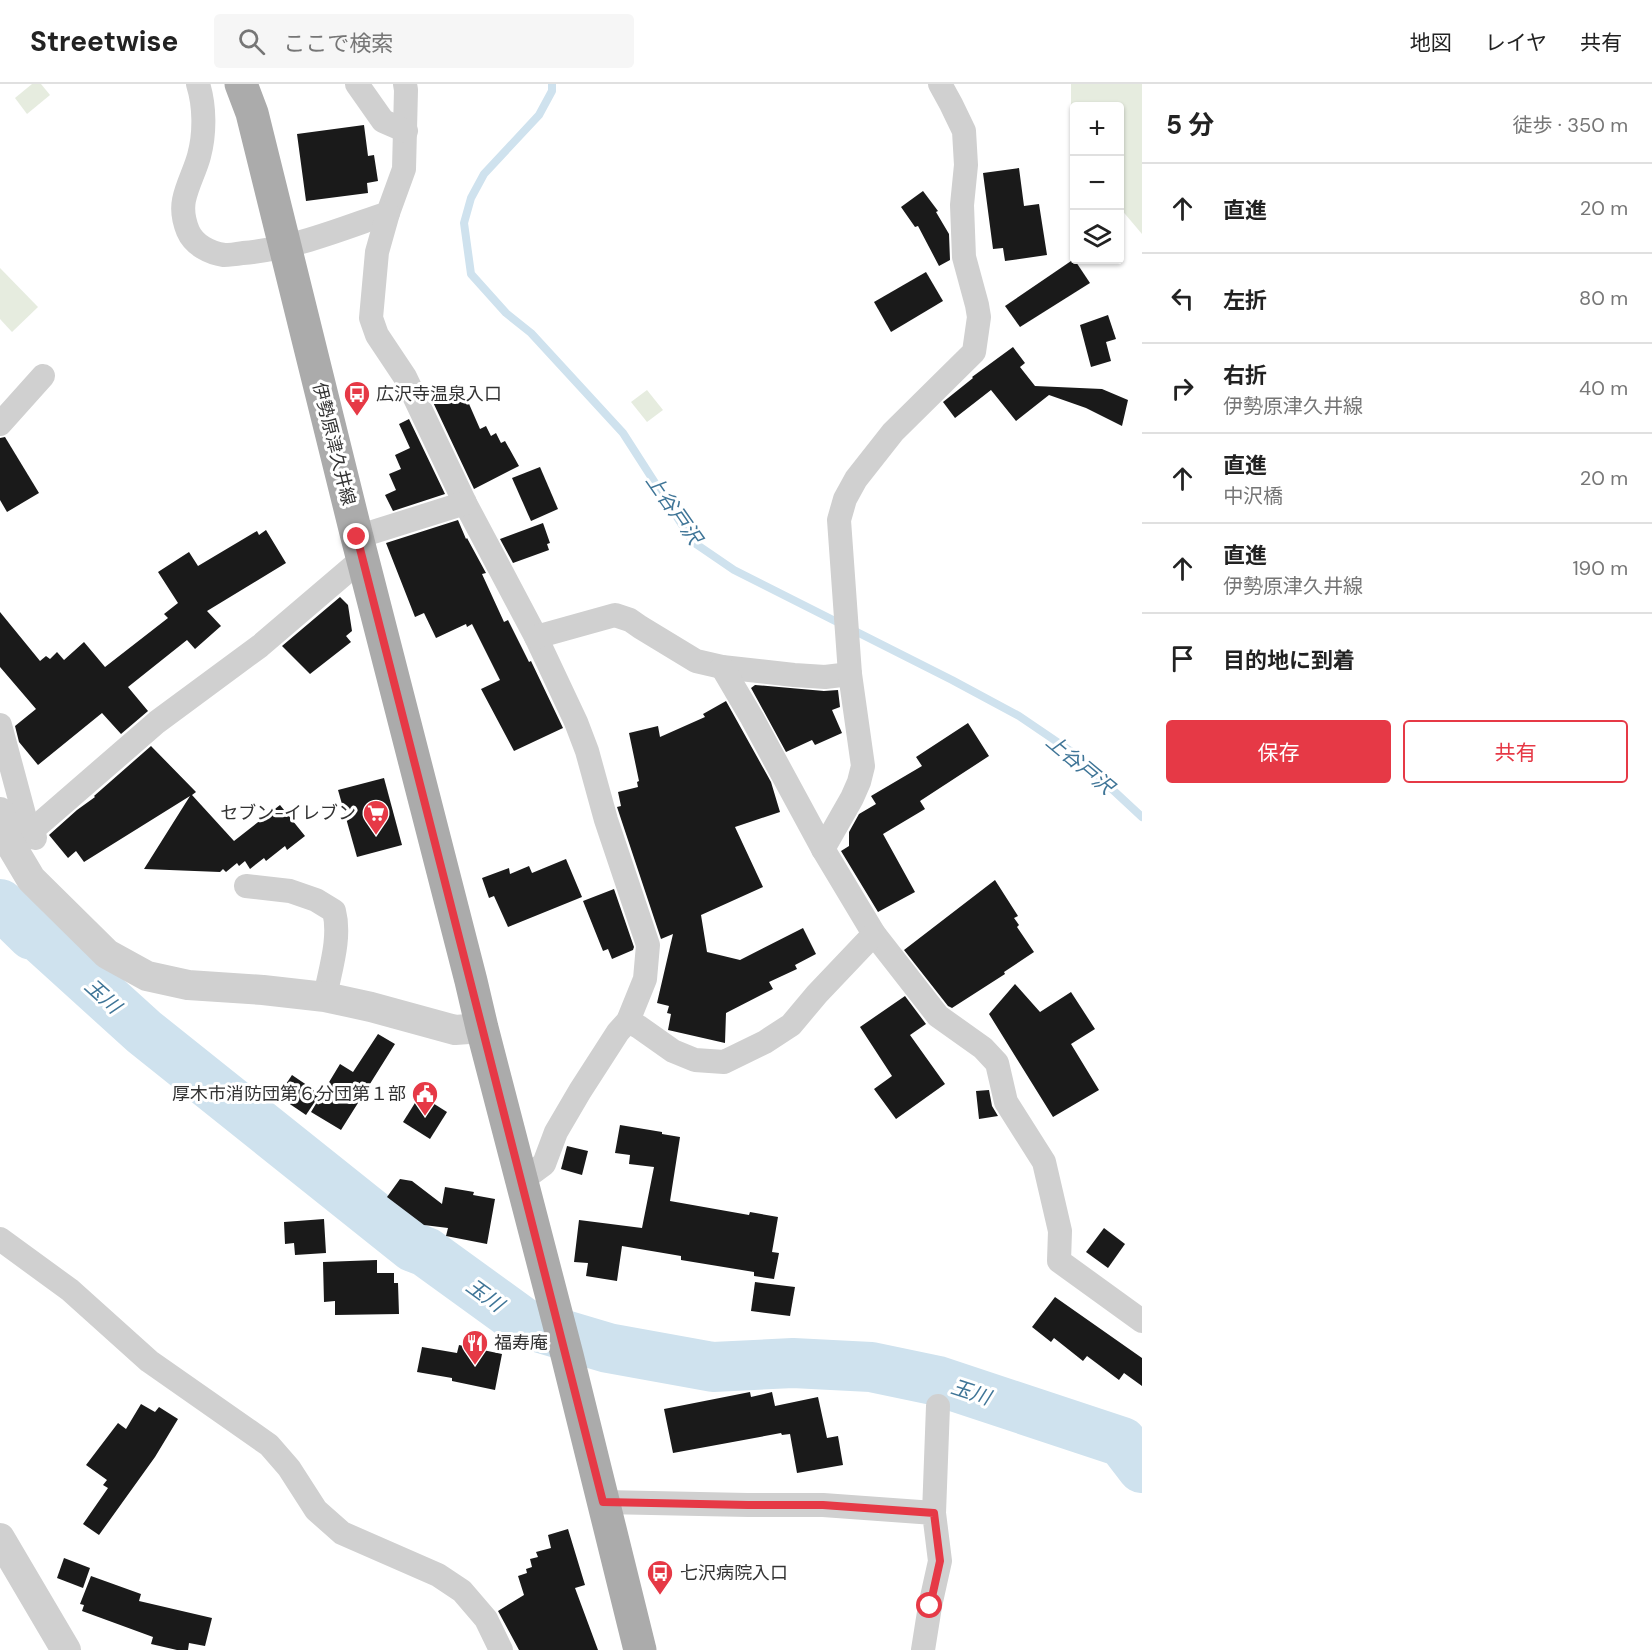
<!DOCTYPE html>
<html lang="ja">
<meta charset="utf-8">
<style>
:root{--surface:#fff;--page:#f6f6f6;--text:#222;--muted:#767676;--line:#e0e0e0;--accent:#e63946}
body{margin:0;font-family:"DM Sans","Noto Sans JP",sans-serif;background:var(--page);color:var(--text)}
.controls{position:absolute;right:18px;top:18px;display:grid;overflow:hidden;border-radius:6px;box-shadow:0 2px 4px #0004}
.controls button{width:54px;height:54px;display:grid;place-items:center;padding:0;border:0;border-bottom:2px solid var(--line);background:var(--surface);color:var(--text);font:30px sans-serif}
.stop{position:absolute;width:18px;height:18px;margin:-14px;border:4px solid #e63946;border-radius:50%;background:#fff}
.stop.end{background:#e63946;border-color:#fff;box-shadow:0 2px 6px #0008}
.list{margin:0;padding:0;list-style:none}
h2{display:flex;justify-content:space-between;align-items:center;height:78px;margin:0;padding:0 24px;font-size:26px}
h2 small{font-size:20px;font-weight:400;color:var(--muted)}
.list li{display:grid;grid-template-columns:39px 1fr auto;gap:18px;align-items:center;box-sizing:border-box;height:90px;padding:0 24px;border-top:2px solid var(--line)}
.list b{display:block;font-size:22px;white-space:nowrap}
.list p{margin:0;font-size:20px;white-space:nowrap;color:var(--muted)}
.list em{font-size:20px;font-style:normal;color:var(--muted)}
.actions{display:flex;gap:12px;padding:18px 24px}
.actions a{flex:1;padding:14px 0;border:2px solid var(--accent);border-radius:6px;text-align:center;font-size:21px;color:var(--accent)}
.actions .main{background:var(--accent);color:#fff}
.icon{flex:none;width:33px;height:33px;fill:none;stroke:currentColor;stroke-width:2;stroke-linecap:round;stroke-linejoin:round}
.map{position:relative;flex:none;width:1142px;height:1566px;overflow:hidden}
header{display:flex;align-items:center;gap:36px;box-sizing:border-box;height:84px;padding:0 30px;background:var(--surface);border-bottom:2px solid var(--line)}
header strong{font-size:28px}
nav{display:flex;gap:33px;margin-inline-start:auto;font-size:21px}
.search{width:420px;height:54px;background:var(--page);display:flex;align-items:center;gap:15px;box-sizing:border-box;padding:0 21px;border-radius:6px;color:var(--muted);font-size:22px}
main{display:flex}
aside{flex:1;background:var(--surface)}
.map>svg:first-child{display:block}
.green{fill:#e6ecdf}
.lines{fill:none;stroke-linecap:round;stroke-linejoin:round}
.stream{stroke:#cfe2ee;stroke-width:8}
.river{stroke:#cfe2ee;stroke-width:50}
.building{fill:#1a1a1a}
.minor{stroke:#d0d0d0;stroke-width:24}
.tertiary{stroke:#d0d0d0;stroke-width:30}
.primary{stroke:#ababab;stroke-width:33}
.route{stroke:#e63946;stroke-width:8}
.labels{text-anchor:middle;stroke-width:6;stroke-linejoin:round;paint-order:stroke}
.poi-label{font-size:18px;fill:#333;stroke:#fff;text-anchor:start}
.street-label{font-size:18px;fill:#333;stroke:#fff}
.water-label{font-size:20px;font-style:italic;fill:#3f7597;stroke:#fff}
</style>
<header>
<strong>Streetwise</strong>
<div class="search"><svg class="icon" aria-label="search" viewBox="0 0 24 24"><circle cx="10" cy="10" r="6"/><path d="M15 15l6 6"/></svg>ここで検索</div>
<nav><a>地図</a><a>レイヤ</a><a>共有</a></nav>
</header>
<main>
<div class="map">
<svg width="1142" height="1566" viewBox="0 0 1142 1566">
<rect width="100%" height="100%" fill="#fff"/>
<g class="green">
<path d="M 32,0 L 41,0 L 50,11 L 27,30 L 15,14 Z"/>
<path d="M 1071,0 L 1142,0 L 1142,150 L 1120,124 L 1120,22 L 1074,22 L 1074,71 L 1071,67 Z"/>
<path d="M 0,184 L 38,223 L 12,248 L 0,235 Z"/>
<path d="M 647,306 L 663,326 L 647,338 L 631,318 Z"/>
</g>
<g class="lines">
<path class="stream" d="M 552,0 L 552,7 L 539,31 L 484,90 L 471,114 L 464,139 L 471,190 L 506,229 L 531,249 L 623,349 L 693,458 L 734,486 L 952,596 L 1019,632 L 1072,668 L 1142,733"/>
<path class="river" d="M 0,820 L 32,851 L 37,851 L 144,948 L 413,1163 L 426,1168 L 524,1239 L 608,1264 L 713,1283 L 793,1279 L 871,1283 L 938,1297 L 1122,1358 L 1142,1384"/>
</g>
<g class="building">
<path d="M 364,41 L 368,72 L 374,71 L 378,97 L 367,99 L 368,109 L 306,117 L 297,50 Z"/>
<path d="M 1019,84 L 1024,122 L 1039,120 L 1047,171 L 1005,177 L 1003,164 L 993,165 L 983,89 Z"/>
<path d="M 923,107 L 938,127 L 936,128 L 949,150 L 950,176 L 939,182 L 918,142 L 915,143 L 901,123 Z"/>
<path d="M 1074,175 L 1090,199 L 1020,243 L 1005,222 Z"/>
<path d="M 926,188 L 943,217 L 891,248 L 874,218 Z"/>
<path d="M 1108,231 L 1116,255 L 1106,258 L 1111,277 L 1091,283 L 1080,241 Z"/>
<path d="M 1013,263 L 1025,279 L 1020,283 L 1035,302 L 1102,305 L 1128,316 L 1122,342 L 1086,324 L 1049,311 L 1016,337 L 991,306 L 955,334 L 943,318 L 973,294 L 972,293 Z"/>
<path d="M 454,304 L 460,316 L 466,313 L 480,345 L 486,342 L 491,352 L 496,349 L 501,359 L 505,357 L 519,382 L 474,405 L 431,314 Z"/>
<path d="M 409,335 L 445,410 L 393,427 L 385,411 L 396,406 L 389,390 L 401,385 L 395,371 L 410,364 L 399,340 Z"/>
<path d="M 5,353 L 39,409 L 7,428 L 0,416 L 0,354 Z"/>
<path d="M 540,383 L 558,425 L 531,437 L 512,394 Z"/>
<path d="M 458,436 L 466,455 L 467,454 L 486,489 L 482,490 L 504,538 L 508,536 L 529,578 L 531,577 L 563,644 L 514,667 L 481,605 L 500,596 L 472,540 L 467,543 L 466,540 L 436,554 L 424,529 L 415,533 L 386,459 Z"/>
<path d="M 543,439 L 550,459 L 547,460 L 549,466 L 513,479 L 500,455 Z"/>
<path d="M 266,446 L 286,479 L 207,527 L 221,542 L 195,565 L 187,556 L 128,603 L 148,627 L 121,650 L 102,629 L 38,681 L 19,658 L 15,642 L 36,625 L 0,583 L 0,528 L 40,577 L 46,572 L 50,575 L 57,568 L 64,576 L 84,558 L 105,583 L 168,534 L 164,530 L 178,519 L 158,488 L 189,468 L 198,482 L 257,447 L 259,451 Z"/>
<path d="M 340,513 L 348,521 L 352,547 L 346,552 L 351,558 L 310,590 L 282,562 Z"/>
<path d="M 755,601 L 824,607 L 838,606 L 840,623 L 832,626 L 842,649 L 815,661 L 812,656 L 786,668 L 751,604 Z"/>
<path d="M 726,617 L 771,698 L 780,728 L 735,743 L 763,803 L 701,831 L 707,868 L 740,876 L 803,844 L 816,870 L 795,881 L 797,885 L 769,898 L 773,905 L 726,929 L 725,959 L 668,946 L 671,930 L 667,929 L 669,922 L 657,919 L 673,850 L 661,855 L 617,723 L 621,722 L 618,708 L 638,703 L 637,698 L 639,697 L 629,649 L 658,642 L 660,653 L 705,633 L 703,630 Z"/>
<path d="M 968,639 L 989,672 L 920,717 L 925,725 L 883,750 L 915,808 L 878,828 L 841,767 L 849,762 L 849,748 L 859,730 L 876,720 L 871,712 L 922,682 L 916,673 Z"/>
<path d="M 151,662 L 196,708 L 192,711 L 234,757 L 280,721 L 305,752 L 287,766 L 285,762 L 266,777 L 264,774 L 250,785 L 245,777 L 239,782 L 237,779 L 226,788 L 223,785 L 220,788 L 144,785 L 190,712 L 84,778 L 76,767 L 68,774 L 49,751 L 77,726 L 95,713 L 94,712 Z"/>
<path d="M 384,694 L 402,761 L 357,773 L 338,706 Z"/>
<path d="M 566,775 L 582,813 L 508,843 L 494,812 L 489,814 L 482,794 L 509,784 L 510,790 L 529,782 L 532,789 Z"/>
<path d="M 995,796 L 1018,832 L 1014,834 L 1019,841 L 1017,843 L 1034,868 L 1004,888 L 1005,890 L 952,924 L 948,922 L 904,866 Z"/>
<path d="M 614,805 L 634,863 L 633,866 L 612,875 L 608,865 L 603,867 L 583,817 Z"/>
<path d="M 1015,900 L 1040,928 L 1071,908 L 1095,945 L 1071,960 L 1099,1006 L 1053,1033 L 989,930 Z"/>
<path d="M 905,912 L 926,940 L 910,951 L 945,1000 L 896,1035 L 874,1005 L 892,992 L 860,943 Z"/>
<path d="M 378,950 L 395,960 L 341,1046 L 311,1028 L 340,980 L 353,988 Z"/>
<path d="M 292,991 L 320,1010 L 306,1031 L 278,1012 Z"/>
<path d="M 989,1006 L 992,1022 L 998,1032 L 979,1035 L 976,1007 Z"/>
<path d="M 420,1011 L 447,1028 L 430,1055 L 403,1038 Z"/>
<path d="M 620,1041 L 662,1048 L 662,1050 L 680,1053 L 670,1117 L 749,1131 L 750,1128 L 778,1133 L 772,1168 L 779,1169 L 774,1195 L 754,1192 L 754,1188 L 681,1176 L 681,1172 L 622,1162 L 617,1197 L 586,1192 L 588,1179 L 574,1178 L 579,1136 L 642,1144 L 654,1083 L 629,1080 L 630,1071 L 615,1069 Z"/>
<path d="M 567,1062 L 588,1067 L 582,1091 L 561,1085 Z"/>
<path d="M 400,1095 L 412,1097 L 442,1120 L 445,1103 L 474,1108 L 473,1111 L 495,1115 L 487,1160 L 446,1152 L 448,1144 L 424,1141 L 387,1113 Z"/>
<path d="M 324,1135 L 326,1169 L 295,1171 L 294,1159 L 285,1160 L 284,1138 Z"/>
<path d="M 1104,1144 L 1125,1160 L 1108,1184 L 1086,1168 Z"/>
<path d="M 377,1176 L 377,1189 L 394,1189 L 394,1199 L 398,1199 L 399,1230 L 335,1231 L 335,1217 L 324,1218 L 323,1178 Z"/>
<path d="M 755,1198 L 795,1203 L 790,1232 L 751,1227 Z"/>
<path d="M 1055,1213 L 1142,1274 L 1142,1302 L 1124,1289 L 1119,1296 L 1087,1272 L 1083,1277 L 1054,1254 L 1051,1258 L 1032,1243 Z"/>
<path d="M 459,1261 L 502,1270 L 495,1306 L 452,1297 L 452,1294 L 417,1288 L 422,1263 L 457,1269 Z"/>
<path d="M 750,1308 L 751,1313 L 772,1308 L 775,1322 L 818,1313 L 827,1354 L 838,1352 L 843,1381 L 797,1389 L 790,1350 L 782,1351 L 781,1349 L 673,1369 L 664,1325 Z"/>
<path d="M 141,1320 L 155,1328 L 159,1323 L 178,1335 L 155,1373 L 99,1451 L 83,1440 L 108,1404 L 103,1401 L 107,1396 L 86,1381 L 118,1339 L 126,1345 Z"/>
<path d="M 568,1445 L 585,1501 L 575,1504 L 598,1566 L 519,1566 L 498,1527 L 524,1511 L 518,1492 L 527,1489 L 526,1485 L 532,1483 L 530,1475 L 538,1473 L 536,1468 L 551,1464 L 548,1451 Z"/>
<path d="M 64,1474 L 90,1484 L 83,1504 L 57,1494 Z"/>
<path d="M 91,1492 L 141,1510 L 139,1517 L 212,1534 L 205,1562 L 189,1559 L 188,1566 L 177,1566 L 151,1560 L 153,1553 L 82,1527 L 84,1521 L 80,1520 Z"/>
</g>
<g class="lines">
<g class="minor">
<path d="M 198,0 C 205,22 205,50 199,72 C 195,87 187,101 184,116 C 182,126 184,137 188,147 C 194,161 210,169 224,171 C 230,171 237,170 243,169 C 293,165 341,145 388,129 L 404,85 L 406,6 L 405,0"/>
<path d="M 357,0 L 383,37 L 406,47"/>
<path d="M 388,129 L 377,168 L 371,234 L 377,251 L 405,293 L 465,419 L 536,553 L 576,638 L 587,667 L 606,736 L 648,861 L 645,895 L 628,937 L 618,948 L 580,1007 L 556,1048 L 544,1080 L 521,1097"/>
<path d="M 0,340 L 43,292"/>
<path d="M 357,453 L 465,419"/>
<path d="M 536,553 L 615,531 L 630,536 L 640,543 L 696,577 L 722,583 L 794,591 L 825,593 L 850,590"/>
<path d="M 722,583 L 752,634 L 823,765 L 874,850 L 938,932 L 983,964 L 997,979 L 1006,1018 L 1044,1078 L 1060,1147 L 1059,1177 L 1142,1237"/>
<path d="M 0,641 L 29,749 L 35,754"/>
<path d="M 0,759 L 6,753 L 29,749 L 157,638 L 260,562 L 363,474"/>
<path d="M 823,765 L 852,714 L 859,698 L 863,682 L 850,590 L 839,436 L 845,415 L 856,395 L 893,348 L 974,268 L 979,233 L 977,221 L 964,173 L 962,121 L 966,81 L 964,47 L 951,20 L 940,0"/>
<path d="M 246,802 L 290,807 L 316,816 L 334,827 C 341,854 330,886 325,913"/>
<path d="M 628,937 L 639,943 L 673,967 L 695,976 L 724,978 L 765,958 L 791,941 L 817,910 L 874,850"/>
<path d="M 0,1155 L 70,1206 L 149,1277 L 269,1361 L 289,1384 L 316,1426 L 342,1449 L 438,1491 L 462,1507 L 486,1535 L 501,1566"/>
<path d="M 603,1418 L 748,1421 L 823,1421 L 934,1429 L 940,1477 L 930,1522 L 923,1566"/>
<path d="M 934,1429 L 938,1322"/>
</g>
<g class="tertiary">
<path d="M 0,728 L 6,753 L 31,795 L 107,870 L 147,892 L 188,901 L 263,906 L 325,913 L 371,923 L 455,946 L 482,944"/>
<path d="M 0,1454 L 66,1566"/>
</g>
<path class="primary" d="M 241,0 L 252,29 L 357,453 L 471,897 L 482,944 L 567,1271 L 640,1566"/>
</g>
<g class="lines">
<path class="route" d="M 357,453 L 603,1418 L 748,1421 L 823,1421 L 934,1429 L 940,1477 L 930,1522"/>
</g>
<defs>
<g id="bus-pin" transform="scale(1.35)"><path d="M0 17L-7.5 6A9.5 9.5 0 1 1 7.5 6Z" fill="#e63946" stroke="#fff"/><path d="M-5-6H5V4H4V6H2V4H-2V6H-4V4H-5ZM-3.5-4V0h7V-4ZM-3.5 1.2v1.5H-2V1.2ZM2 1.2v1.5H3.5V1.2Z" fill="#fff"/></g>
<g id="supermarket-pin" transform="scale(1.35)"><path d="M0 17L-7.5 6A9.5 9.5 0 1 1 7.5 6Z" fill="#e63946" stroke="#fff"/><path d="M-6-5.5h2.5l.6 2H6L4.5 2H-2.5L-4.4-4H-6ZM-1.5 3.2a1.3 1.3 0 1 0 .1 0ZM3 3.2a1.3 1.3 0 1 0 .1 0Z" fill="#fff"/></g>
<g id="civic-pin" transform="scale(1.35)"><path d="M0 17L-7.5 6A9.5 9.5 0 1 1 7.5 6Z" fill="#e63946" stroke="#fff"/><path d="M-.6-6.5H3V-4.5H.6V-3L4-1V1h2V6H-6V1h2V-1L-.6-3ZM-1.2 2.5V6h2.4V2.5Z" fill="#fff"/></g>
<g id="restaurant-pin" transform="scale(1.35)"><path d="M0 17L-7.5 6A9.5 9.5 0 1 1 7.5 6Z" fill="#e63946" stroke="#fff"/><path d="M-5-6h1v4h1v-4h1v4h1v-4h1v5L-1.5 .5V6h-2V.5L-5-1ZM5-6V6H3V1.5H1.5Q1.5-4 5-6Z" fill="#fff"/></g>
</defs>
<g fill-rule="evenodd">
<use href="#bus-pin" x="357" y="310"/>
<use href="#supermarket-pin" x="376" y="729"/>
<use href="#civic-pin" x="425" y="1010"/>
<use href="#restaurant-pin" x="475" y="1259"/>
<use href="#bus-pin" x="660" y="1489"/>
</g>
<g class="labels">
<g class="poi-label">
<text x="376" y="316">広沢寺温泉入口</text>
<text x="356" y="735" text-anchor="end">セブン-イレブン</text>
<text x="406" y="1016" text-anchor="end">厚木市消防団第６分団第１部</text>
<text x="494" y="1265">福寿庵</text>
<text x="680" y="1495">七沢病院入口</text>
</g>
<g class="street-label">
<text transform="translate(334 360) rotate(76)" y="6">伊勢原津久井線</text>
</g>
<g class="water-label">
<text transform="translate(674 425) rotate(55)" y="7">上谷戸沢</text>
<text transform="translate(1080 680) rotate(40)" y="7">上谷戸沢</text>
<text transform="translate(103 912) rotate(42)" y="7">玉川</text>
<text transform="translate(485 1211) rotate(36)" y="7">玉川</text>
<text transform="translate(971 1308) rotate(18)" y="7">玉川</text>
</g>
</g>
</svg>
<div class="controls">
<button>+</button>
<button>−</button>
<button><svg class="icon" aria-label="layers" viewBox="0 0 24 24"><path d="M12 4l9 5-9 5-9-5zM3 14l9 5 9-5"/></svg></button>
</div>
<div class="stop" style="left:930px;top:1522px"></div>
<div class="stop end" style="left:357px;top:453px"></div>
</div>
<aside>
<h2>5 分<small>徒歩 · 350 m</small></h2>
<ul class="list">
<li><svg class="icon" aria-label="ahead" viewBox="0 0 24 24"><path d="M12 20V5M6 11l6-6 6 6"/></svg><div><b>直進</b></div><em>20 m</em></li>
<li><svg class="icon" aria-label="left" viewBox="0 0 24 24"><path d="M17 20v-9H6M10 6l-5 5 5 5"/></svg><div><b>左折</b></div><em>80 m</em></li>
<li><svg class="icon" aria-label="right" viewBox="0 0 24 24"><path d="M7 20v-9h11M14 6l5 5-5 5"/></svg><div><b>右折</b><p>伊勢原津久井線</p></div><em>40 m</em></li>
<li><svg class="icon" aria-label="ahead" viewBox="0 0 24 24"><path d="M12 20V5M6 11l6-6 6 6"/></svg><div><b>直進</b><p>中沢橋</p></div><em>20 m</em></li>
<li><svg class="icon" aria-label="ahead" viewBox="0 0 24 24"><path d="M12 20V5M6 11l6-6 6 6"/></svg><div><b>直進</b><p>伊勢原津久井線</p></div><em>190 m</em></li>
<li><svg class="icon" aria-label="arrive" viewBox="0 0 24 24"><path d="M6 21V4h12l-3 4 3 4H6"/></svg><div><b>目的地に到着</b></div></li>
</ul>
<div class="actions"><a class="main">保存</a><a>共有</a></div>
</aside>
</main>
